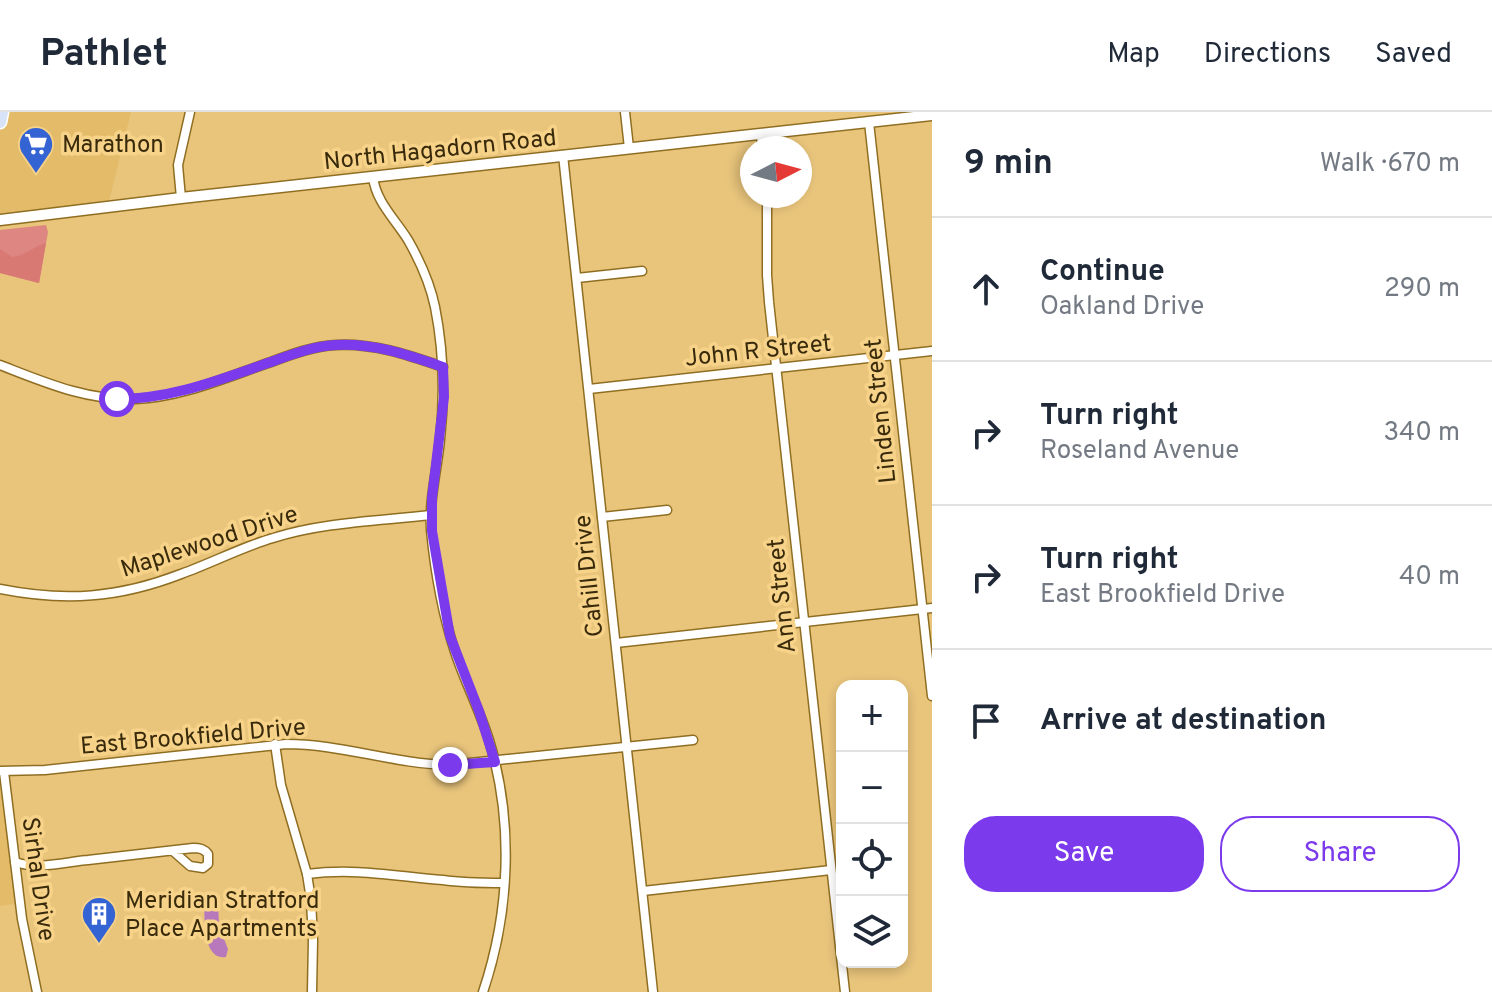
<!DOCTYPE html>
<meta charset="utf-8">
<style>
:root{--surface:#fff;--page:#f6f6f7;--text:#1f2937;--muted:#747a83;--line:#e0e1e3;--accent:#7c3aed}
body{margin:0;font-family:Overpass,sans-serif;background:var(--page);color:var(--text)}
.controls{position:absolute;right:24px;bottom:24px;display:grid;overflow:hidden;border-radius:16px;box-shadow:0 4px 12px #0003}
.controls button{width:72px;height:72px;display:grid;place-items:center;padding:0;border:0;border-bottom:2px solid var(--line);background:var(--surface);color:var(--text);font:40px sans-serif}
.compass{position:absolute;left:740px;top:24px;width:72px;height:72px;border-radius:50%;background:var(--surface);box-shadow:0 4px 12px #0003;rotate:84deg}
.stop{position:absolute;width:24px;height:24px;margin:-18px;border:6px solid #7c3aed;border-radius:50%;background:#fff}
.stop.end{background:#7c3aed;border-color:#fff;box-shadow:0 2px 8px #0008}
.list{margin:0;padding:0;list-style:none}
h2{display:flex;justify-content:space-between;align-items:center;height:104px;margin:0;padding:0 32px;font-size:34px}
h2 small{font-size:26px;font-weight:400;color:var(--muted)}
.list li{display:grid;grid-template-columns:52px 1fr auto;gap:24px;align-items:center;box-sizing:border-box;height:144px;padding:0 32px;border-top:2px solid var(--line)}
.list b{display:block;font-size:30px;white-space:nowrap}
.list p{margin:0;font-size:26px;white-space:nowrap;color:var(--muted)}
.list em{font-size:26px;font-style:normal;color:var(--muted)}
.actions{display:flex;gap:16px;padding:24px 32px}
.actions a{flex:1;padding:18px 0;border:2px solid var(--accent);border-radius:32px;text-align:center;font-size:28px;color:var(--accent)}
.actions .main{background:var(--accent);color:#fff}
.icon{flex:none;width:44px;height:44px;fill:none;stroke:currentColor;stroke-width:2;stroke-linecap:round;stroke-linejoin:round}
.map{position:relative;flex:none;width:932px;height:880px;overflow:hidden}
header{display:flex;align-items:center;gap:48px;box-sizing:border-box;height:112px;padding:0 40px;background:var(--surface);border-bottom:2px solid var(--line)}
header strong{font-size:38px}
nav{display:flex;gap:44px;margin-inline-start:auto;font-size:28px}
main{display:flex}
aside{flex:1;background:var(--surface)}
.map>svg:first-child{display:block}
.built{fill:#e3bb69}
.green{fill:#de8681}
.forest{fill:#d87974}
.water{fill:#b779bc}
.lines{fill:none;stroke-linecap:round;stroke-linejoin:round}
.minor-casing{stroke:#8f6e22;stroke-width:11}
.tertiary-casing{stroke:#8f6e22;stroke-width:13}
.primary-casing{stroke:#fff;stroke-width:15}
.minor{stroke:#fff;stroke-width:8}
.tertiary{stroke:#fff;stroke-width:10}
.primary{stroke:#d9e3f7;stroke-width:12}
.route{stroke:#7c3aed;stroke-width:10}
.labels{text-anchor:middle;stroke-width:7;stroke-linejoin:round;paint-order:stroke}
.poi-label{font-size:24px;fill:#382a0b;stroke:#f7d289;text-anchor:start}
.street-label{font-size:24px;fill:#382a0b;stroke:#f7d289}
</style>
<header>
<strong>Pathlet</strong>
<nav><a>Map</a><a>Directions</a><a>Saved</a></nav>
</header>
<main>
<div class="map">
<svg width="932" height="880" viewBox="0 0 932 880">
<rect width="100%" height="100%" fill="#e9c57c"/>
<g class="built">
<path d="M 4,0 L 131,0 L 108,94 L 0,107 L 0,16 Z"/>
<path d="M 0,664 L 15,792 L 0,794 Z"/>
</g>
<path class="green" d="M 46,113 L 48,120 L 39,171 L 0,161 L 0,118 Z"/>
<path class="forest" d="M 46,131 L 39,171 L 0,161 L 0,137 L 12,145 C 27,143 32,135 46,131 Z"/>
<path class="water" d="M 208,783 L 214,783 L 218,789 L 219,814 L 228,837 L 226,845 C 202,849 205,805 204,788 Z"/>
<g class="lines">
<g class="minor-casing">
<g id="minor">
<path d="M 625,0 L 629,36"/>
<path d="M 869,10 L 932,584"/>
<path d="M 761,22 L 762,36"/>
<path d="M 563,43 L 653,880"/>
<path d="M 373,65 C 376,90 395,107 408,128 C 420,149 430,171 435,195 C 444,240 445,282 440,328 C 437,358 429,388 431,418 C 435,460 443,504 456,543 C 466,572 480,599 489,628 C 514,710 510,800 483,880"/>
<path d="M 767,84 L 767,163 L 769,190 L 845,880"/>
<path d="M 181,86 L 178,53 L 190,0"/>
<path d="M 577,166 L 642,159"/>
<path d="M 0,253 C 44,270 87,289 136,287 C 182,285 227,265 271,250 C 292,242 314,234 336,233 C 374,231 408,243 443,255"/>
<path d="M 589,277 L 932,239"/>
<path d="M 602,405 L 667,398"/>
<path d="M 0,477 C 65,490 119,486 181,462 C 212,451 242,435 273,426 C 323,410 379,409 431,403"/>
<path d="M 616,531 L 932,496"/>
<path d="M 275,632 L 281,673 L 307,762 L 311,788 L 313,828 L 312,880"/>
<path d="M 0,659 L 45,658 L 286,632 C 341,632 394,652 450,653 L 693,628"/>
<path d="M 4,660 L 22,807 L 37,880"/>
<path d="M 15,750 C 38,758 65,750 88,748 C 123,744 158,740 193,736 C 200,736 204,737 208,742 L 208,752 L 203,756 L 190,754 L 173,739"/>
<path d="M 307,762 C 356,756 394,764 443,768 C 463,771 484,771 504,771"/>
<path d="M 643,779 L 831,758"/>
</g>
</g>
<g class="tertiary-casing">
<path id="tertiary" d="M 0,108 L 181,86 L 932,3"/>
</g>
<g class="primary-casing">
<path id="primary" d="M 0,10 L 2,0"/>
</g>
<use href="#minor" class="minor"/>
<use href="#tertiary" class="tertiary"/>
<use href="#primary" class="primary"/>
</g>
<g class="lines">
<path class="route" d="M 117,287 C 170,287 216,269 265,252 C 288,244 312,234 336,233 C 374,231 408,243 443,255 L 444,285 L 432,386 L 432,419 L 450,524 L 479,599 L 495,650 L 450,653"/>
</g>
<defs>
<g id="supermarket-pin" transform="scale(1.8)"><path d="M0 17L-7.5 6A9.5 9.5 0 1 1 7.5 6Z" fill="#3463d3" stroke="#f7d289"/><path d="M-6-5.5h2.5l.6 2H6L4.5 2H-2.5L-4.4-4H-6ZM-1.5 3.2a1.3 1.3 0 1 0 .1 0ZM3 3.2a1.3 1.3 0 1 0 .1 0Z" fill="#fff"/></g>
<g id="building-pin" transform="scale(1.8)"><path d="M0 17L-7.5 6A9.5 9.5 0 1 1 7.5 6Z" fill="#3463d3" stroke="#f7d289"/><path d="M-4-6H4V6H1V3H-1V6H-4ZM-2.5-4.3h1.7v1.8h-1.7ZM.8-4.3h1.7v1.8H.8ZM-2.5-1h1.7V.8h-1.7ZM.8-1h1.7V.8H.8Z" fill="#fff"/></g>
</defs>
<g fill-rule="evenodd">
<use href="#supermarket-pin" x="36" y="32"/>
<use href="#building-pin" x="99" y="802"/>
</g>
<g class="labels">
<g class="poi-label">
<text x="62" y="40">Marathon</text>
<text x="125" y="796">Meridian Stratford<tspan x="125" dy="28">Place Apartments</tspan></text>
</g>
<g class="street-label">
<text transform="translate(440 37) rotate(-6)" y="8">North Hagadorn Road</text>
<text transform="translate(758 238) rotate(-6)" y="8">John R Street</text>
<text transform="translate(880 299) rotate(-96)" y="8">Linden Street</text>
<text transform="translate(209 429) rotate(-18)" y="8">Maplewood Drive</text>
<text transform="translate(588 464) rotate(-96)" y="8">Cahill Drive</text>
<text transform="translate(781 484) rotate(-96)" y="8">Ann Street</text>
<text transform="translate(193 624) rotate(-5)" y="8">East Brookfield Drive</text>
<text transform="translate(39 767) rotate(82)" y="8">Sirhal Drive</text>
</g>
</g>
</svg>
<div class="controls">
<button>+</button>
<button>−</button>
<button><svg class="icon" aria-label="locate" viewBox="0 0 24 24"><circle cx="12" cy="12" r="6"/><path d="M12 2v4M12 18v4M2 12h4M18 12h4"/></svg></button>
<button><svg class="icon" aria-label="layers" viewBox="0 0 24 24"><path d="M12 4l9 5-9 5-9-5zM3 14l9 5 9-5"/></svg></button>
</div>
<svg class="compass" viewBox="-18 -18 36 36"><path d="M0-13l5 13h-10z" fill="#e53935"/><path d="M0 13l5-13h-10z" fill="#747a83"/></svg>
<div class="stop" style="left:117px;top:287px"></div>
<div class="stop end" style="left:450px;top:653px"></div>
</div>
<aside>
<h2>9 min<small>Walk · 670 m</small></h2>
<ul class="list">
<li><svg class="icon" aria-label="ahead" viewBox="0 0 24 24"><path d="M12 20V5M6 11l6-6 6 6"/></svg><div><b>Continue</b><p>Oakland Drive</p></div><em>290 m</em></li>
<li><svg class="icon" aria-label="right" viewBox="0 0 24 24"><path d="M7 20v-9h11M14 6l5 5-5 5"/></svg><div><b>Turn right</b><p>Roseland Avenue</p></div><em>340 m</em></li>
<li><svg class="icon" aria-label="right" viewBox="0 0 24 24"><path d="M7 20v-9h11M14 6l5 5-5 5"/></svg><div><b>Turn right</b><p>East Brookfield Drive</p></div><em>40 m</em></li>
<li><svg class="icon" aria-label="arrive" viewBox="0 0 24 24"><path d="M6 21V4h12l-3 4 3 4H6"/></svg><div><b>Arrive at destination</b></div></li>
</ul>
<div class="actions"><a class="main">Save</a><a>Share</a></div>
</aside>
</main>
